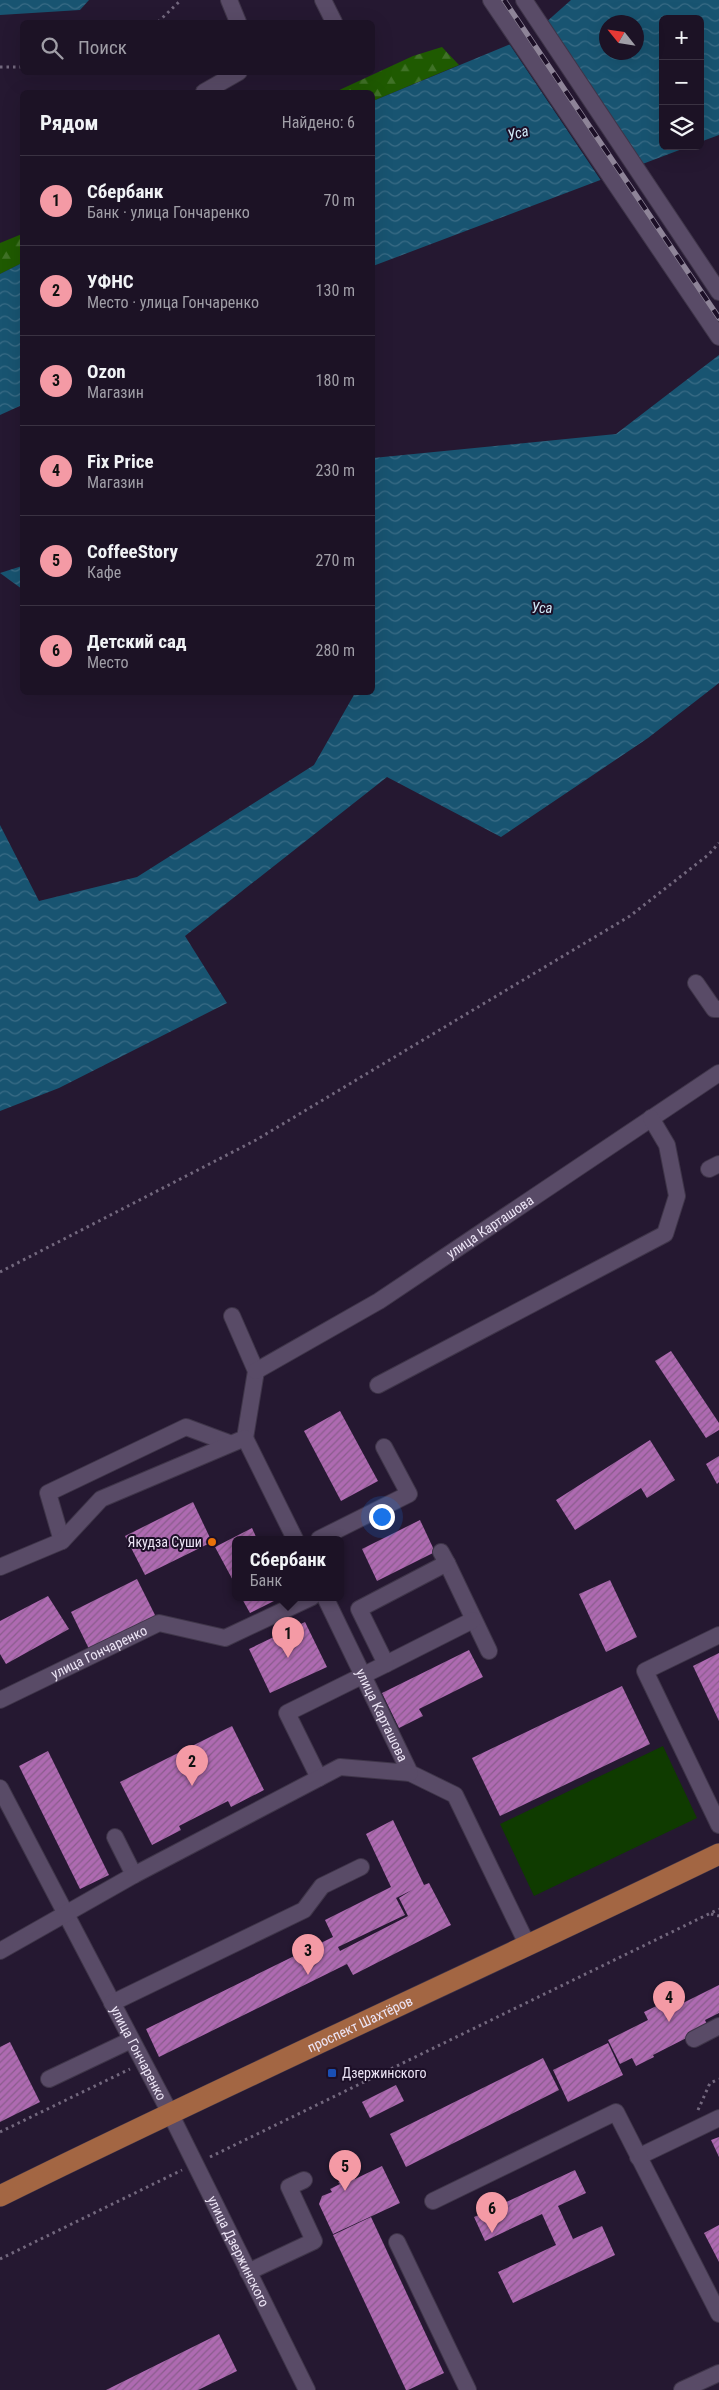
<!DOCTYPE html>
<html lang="ru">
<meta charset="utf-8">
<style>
:root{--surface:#1c1225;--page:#292032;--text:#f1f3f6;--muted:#a09ea7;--line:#3a3242;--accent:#f49aa5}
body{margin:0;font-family:"Roboto Condensed",sans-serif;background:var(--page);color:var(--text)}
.controls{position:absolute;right:15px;top:15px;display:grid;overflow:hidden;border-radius:8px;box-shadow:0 5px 20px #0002}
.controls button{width:45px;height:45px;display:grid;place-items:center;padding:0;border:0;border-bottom:1px solid var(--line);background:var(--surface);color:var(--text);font:25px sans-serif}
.compass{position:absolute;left:599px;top:15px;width:45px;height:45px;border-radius:50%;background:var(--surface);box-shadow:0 5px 20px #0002;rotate:300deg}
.you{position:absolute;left:381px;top:1516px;width:18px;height:18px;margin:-12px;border:4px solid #fff;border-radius:50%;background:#1a73e8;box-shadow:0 0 0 8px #1a73e833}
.badge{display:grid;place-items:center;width:32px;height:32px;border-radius:50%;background:var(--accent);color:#111;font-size:16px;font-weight:700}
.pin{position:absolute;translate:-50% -41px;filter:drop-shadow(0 1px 2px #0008)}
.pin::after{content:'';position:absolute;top:26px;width:18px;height:15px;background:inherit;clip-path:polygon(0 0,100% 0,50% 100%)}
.popup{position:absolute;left:232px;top:1536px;width:112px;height:65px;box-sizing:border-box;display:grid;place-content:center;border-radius:8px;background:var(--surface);filter:drop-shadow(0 1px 4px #0005);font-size:16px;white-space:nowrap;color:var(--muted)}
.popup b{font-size:19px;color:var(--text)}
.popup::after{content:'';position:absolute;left:50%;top:100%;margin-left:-10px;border:10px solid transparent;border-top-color:var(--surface)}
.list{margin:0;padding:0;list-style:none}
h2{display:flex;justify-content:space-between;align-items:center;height:65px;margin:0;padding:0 20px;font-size:21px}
h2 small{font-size:16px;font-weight:400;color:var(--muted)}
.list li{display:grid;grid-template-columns:32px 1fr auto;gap:15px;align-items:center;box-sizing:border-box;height:90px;padding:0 20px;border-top:1px solid var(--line)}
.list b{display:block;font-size:19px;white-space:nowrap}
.list p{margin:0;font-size:16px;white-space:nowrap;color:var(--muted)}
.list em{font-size:16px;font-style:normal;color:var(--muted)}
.icon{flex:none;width:28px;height:28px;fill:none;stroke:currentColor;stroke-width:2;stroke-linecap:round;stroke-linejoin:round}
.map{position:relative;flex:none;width:719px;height:2390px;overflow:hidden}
.search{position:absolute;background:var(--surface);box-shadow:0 5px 20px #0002;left:20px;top:20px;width:355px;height:55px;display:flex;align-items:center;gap:12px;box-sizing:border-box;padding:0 18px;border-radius:8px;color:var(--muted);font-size:19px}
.panel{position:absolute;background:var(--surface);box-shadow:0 5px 20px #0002;left:20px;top:90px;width:355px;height:605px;border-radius:8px}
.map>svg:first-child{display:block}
.green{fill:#0f3b00}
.forest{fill:url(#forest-firs)}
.water{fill:url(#water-waves);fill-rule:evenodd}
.pier{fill:#251831}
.building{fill:url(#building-hatch);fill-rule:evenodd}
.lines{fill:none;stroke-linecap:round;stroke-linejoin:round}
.minor-casing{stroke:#3f3549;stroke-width:18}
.major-casing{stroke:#3f3549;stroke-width:22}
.path{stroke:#73687e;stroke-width:3;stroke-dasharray:2.5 4;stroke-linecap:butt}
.minor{stroke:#594b67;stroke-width:16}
.major{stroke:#a36643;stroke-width:21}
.rail-casing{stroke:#8e8498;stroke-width:5.5}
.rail{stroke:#1c0f27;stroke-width:4;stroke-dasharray:11;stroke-linecap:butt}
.food-dot{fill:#e8710a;stroke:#1c0f27;stroke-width:2}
.transit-dot{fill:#1a4fb4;stroke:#1c0f27;stroke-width:2}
.labels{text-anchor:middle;stroke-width:4;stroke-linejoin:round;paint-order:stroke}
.street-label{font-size:14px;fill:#ede5f6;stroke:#1c0f27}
.poi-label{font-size:14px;fill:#ede5f6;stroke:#1c0f27;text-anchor:end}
.water-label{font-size:15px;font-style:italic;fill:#cfe7f5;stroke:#1c0f27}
</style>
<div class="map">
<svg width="719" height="2390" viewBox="0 0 719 2390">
<defs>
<pattern id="forest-firs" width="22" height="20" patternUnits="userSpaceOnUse" patternTransform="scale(1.25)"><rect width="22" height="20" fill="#1f5a01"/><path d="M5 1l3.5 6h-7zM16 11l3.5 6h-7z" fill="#407227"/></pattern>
<pattern id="water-waves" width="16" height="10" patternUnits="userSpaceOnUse" patternTransform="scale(1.25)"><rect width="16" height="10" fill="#185471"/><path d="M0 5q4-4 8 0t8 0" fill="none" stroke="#3a6c86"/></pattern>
<pattern id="building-hatch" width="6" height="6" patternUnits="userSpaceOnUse" patternTransform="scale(1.25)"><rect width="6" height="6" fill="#ae6ab1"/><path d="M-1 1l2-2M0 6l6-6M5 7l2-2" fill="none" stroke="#8a5d8d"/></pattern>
</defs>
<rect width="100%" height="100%" fill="#251831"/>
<path class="green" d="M 663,1746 L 697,1818 L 534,1896 L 500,1824 Z"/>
<g class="forest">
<path d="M 442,47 L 459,65 L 373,101 L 372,92 L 335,92 L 413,56 Z"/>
<path d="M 22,234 L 22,263 L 0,274 L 0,243 Z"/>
</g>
<g class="water">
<path d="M 0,0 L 89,0 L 80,10 L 0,15 Z"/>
<path d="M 571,0 L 719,0 L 719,135 L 700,142 L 700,19 L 663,19 L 663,146 L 690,146 L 373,266 L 373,101 L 518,41 L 535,32 ZM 606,22 L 636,22 L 636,52 L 606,52 Z"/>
<path d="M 22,263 L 22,405 L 0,415 L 0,274 Z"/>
<path d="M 719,355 L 719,683 L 648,738 L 501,837 L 387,777 L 185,936 L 227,1003 L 59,1088 L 0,1111 L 0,825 L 39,901 L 137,877 L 314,765 L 355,693 L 372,692 L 374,593 L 372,593 L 373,458 L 616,434 Z"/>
<path d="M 22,566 L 22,589 L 0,573 Z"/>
</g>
<path class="pier" d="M 544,21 L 643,167 L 602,182 L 508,42 L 533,30 Z"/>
<g class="building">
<path d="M 671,1351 L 719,1423 L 719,1430 L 706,1438 L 655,1361 Z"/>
<path d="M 340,1411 L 378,1481 L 341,1501 L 304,1431 Z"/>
<path d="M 650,1440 L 675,1480 L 647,1498 L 641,1488 L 575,1530 L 556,1500 Z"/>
<path d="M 719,1456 L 719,1482 L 717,1484 L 706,1464 Z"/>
<path d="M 193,1502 L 212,1542 L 145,1575 L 125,1536 Z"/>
<path d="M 420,1520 L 435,1552 L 377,1581 L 362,1549 Z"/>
<path d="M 252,1528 L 257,1539 L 236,1539 L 236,1586 L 215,1547 Z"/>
<path d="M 137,1579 L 157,1619 L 91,1653 L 71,1612 Z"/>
<path d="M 610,1580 L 637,1637 L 606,1652 L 579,1594 Z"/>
<path d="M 48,1596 L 69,1629 L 6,1664 L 0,1654 L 0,1621 Z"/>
<path d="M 241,1597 L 282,1597 L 250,1613 Z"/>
<path d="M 305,1622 L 327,1667 L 270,1693 L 249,1649 Z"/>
<path d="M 469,1650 L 483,1677 L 419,1709 L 423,1716 L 399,1728 L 382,1693 Z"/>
<path d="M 719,1653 L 719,1721 L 693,1666 Z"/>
<path d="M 622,1686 L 650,1744 L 500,1816 L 472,1758 Z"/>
<path d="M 232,1726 L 264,1790 L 231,1807 L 228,1801 L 179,1826 L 181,1830 L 152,1845 L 120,1782 Z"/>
<path d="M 48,1751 L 109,1875 L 80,1889 L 19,1766 Z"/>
<path d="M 393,1820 L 424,1885 L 429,1883 L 451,1925 L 353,1975 L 347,1964 L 159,2057 L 146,2029 L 333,1937 L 325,1920 L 391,1887 L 366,1834 ZM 412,1890 L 399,1898 L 408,1916 L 340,1951 L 338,1947 L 405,1915 L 396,1898 Z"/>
<path d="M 719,1985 L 719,2013 L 705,2020 L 708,2027 L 653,2055 L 654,2057 L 636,2066 L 632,2058 L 620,2064 L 608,2040 L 648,2020 L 644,2012 L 677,1996 L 681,2004 Z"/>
<path d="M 10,2042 L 40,2102 L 0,2122 L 0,2047 Z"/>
<path d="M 608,2043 L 623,2075 L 568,2102 L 553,2070 Z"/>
<path d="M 543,2058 L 559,2090 L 406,2167 L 390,2134 Z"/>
<path d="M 396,2085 L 404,2101 L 370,2118 L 362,2102 Z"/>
<path d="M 719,2137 L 719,2157 L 711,2140 Z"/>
<path d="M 382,2166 L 400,2203 L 333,2234 L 319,2204 L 322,2196 L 332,2192 L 330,2189 L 340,2184 L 338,2182 L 354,2175 L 355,2179 Z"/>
<path d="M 575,2170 L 586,2193 L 558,2206 L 573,2239 L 602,2226 L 615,2255 L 513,2303 L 498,2272 L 556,2245 L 542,2214 L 485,2241 L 474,2217 Z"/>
<path d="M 371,2217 L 444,2373 L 408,2390 L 406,2390 L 333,2235 Z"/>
<path d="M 719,2225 L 719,2262 L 704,2233 Z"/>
<path d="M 219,2334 L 237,2371 L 198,2390 L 106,2390 Z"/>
</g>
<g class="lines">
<g class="minor-casing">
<g id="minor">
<path d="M 229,0 L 238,22"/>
<path d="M 323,0 L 334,22"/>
<path d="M 491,0 L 719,337"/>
<path d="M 524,0 L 719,292"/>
<path d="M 204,92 L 239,72"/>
<path d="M 696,983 L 714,1009 L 719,1009"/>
<path d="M 709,1169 L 719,1164"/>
<path d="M 232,1316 L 256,1371 L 245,1438"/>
<path id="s1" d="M 256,1371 L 379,1301 L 719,1073"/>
<path d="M 378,1385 L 665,1234 L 677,1196 L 667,1145 L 651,1118"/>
<path d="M 319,1539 L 409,1494 L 384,1447"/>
<path d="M 62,1541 L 48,1493 L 186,1427 L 229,1443"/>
<path d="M 447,1563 L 489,1651"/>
<path d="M 0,1567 L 62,1541 L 101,1499 L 245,1438 L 295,1539"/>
<path id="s2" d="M 325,1597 L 410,1773 L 455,1795 L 528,1946"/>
<path d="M 719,1635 L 645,1671 L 719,1825"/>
<path d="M 386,1664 L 473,1620"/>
<path id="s3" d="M 0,1700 L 159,1623 L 225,1638 L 312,1597"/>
<path d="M 319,1778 L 287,1713 L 386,1664 L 359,1609 L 447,1563 L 441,1552"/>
<path id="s4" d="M 0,1788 L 170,2113 L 307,2390"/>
<path d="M 115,1837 L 134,1875"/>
<path d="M 0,1951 L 134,1875 L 340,1767 L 410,1773"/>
<path d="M 112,2003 L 304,1910 L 322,1886 L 361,1867"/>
<path d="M 694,2039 L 719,2026"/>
<path d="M 49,2079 L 131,2040"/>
<path d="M 638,2157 L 719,2118"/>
<path d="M 433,2201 L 616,2112 L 719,2314"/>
<path d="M 397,2242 L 468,2390"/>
<path d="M 248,2272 L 314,2241 L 289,2187 L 304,2180"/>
<path d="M 682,2390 L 719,2373"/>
</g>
</g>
<g class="major-casing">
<g id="major">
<path id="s5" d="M 0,2196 C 238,2078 480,1970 719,1854"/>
</g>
</g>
<g class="path">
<path d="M 158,22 L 181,0"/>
<path d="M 0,67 L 22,67"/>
<path d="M 0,1272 L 256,1140 L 630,916 L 708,855 L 719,843"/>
<path d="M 711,1914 L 719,1916"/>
<path d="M 698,2110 L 710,2083 L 719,2079"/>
<path d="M 0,2132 L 130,2069"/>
<path d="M 210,2157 L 719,1909"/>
<path d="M 0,2259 L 182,2170"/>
</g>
<use href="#minor" class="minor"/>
<use href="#major" class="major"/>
<g class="rail-casing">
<path id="rail" d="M 504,0 L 719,318"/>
</g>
<use href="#rail" class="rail"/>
</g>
<circle class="food-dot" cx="212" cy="1542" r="5"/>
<rect class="transit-dot" x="327" y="2068" width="10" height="10" rx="2.5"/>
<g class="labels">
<g class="street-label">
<text dy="5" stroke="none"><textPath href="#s1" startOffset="275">улица Карташова</textPath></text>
<text dy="5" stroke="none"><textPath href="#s3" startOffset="110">улица Гончаренко</textPath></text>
<text dy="5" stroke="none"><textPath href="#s2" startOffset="131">улица Карташова</textPath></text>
<text dy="5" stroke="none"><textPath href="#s5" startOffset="399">проспект Шахтёров</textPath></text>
<text dy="5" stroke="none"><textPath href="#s4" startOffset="299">улица Гончаренко</textPath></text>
<text dy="5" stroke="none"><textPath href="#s4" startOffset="521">улица Дзержинского</textPath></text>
</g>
<g class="poi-label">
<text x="202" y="1547">Якудза Суши</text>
<text x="342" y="2078" text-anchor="start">Дзержинского</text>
</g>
<g class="water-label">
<text transform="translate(518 133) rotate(-15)" y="5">Уса</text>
<text x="542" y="613">Уса</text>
</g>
</g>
</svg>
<div class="controls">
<button>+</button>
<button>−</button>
<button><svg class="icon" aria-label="layers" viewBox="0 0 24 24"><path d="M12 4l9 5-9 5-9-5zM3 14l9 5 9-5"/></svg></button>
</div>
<svg class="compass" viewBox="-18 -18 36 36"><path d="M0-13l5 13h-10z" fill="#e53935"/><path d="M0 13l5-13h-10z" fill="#a09ea7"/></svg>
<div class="you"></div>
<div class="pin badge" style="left:288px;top:1658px">1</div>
<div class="popup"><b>Сбербанк</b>Банк</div>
<div class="pin badge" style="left:192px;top:1786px">2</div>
<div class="pin badge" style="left:308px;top:1975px">3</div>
<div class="pin badge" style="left:669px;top:2022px">4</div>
<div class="pin badge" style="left:345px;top:2191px">5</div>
<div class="pin badge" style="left:492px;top:2233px">6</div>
<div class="search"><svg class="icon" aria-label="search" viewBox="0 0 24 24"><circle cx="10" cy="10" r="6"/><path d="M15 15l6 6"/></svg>Поиск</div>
<section class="panel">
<h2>Рядом<small>Найдено: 6</small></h2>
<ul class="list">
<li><span class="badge">1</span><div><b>Сбербанк</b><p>Банк · улица Гончаренко</p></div><em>70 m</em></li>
<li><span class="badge">2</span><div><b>УФНС</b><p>Место · улица Гончаренко</p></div><em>130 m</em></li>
<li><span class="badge">3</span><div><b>Ozon</b><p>Магазин</p></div><em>180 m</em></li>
<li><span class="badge">4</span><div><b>Fix Price</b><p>Магазин</p></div><em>230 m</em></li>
<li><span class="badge">5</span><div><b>CoffeeStory</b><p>Кафе</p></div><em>270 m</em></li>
<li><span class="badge">6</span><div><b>Детский сад</b><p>Место</p></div><em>280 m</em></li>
</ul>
</section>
</div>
